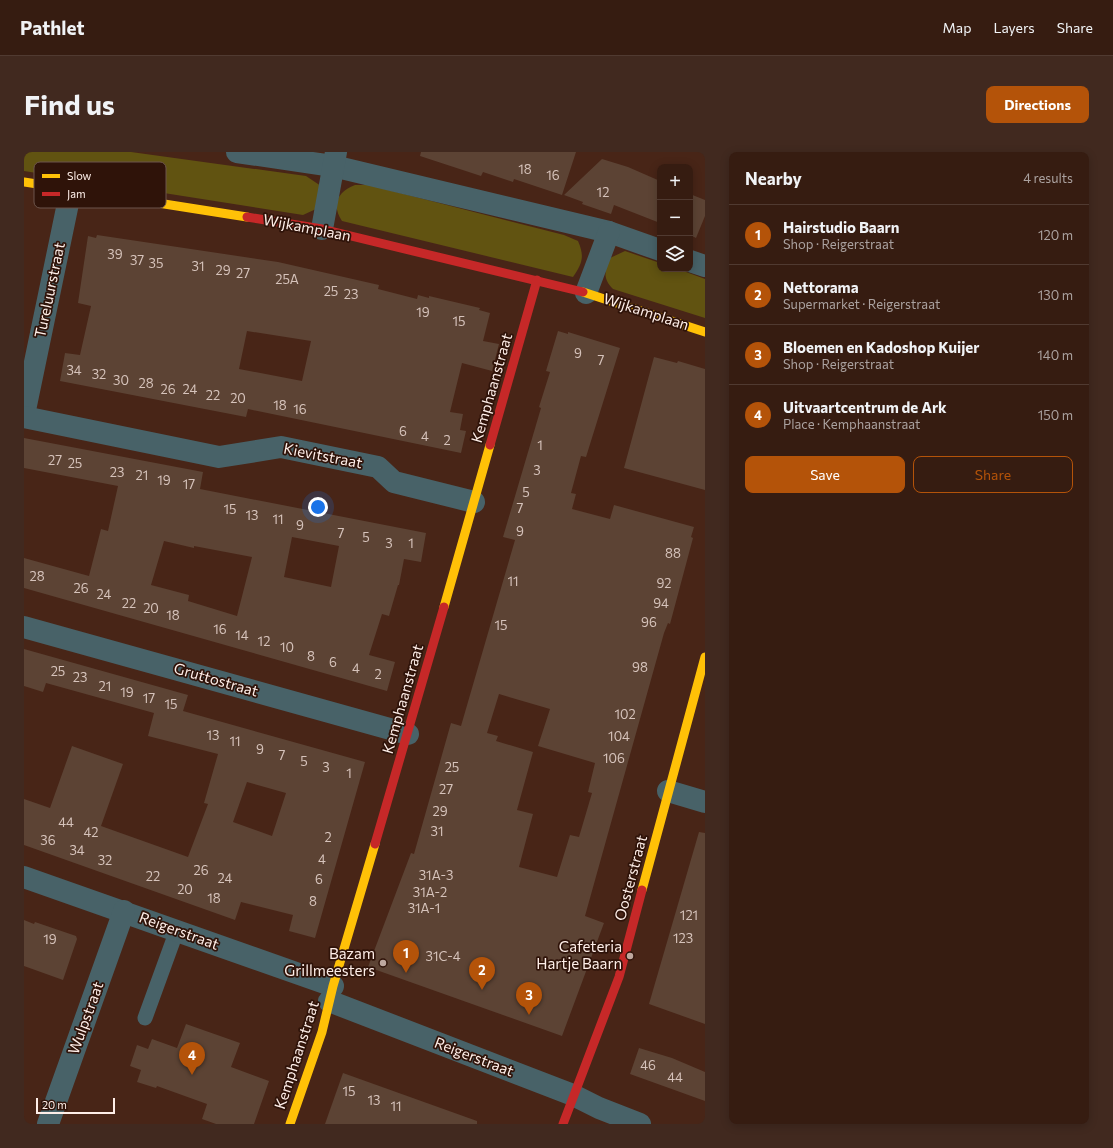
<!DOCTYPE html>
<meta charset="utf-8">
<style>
:root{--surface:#361c11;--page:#41291f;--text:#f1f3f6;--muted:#aaa19f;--line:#503a31;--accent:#b45309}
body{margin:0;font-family:Commissioner,sans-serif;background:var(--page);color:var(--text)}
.controls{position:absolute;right:12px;top:12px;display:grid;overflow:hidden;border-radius:8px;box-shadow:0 2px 10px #0003}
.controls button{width:36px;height:36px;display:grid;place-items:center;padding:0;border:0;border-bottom:1px solid var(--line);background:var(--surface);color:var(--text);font:20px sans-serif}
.scale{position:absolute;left:12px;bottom:10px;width:79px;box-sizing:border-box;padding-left:4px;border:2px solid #feeee8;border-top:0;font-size:11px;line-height:14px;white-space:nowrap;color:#feeee8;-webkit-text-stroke:3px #2f1309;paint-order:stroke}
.you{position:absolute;left:294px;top:355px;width:14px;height:14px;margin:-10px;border:3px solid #fff;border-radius:50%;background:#1a73e8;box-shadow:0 0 0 6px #1a73e833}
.badge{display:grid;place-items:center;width:26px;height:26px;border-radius:50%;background:var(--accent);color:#fff;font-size:13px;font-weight:700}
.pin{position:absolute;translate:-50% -33px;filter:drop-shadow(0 1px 2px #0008)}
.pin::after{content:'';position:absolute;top:21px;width:14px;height:12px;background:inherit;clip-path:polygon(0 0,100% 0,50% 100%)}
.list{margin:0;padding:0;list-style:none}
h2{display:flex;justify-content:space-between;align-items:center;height:52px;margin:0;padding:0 16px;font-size:17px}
h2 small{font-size:13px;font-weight:400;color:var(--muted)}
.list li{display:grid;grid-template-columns:26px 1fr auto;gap:12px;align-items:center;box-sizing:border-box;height:60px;padding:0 16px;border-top:1px solid var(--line)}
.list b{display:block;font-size:15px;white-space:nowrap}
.list p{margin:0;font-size:13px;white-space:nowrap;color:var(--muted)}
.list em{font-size:13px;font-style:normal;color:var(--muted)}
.actions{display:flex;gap:8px;padding:12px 16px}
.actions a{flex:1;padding:9px 0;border:1px solid var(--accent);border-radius:8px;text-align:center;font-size:14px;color:var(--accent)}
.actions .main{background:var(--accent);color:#fff}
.icon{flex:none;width:22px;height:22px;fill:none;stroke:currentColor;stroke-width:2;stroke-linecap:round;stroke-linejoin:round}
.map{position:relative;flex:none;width:681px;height:972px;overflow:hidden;border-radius:8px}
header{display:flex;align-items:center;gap:24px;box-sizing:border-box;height:56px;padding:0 20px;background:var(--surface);border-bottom:1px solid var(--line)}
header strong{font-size:19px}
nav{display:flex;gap:22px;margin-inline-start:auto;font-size:14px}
.intro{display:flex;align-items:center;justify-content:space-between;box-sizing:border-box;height:96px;padding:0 24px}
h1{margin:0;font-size:28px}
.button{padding:10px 18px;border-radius:8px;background:var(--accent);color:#fff;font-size:14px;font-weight:700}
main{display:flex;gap:24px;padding:0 24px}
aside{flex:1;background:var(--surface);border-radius:8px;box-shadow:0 2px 10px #0003}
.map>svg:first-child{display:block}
.green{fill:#615311}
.building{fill:#5c4334;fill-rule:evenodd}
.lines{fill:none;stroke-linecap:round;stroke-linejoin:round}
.lane{stroke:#486268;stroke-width:15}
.street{stroke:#486268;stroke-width:22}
.slow{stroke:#ffc107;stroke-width:9}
.jam{stroke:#c62828;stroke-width:9}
.poi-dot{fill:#bea89f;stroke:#2f1309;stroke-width:1.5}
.labels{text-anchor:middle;stroke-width:3.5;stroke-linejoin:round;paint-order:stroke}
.number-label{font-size:13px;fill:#d6c3bb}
.street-label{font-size:15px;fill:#feeee8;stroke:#2f1309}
.poi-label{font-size:15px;fill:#feeee8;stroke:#2f1309;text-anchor:end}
.key{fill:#2f1309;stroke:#6d554c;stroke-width:1}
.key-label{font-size:11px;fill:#feeee8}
</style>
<header>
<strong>Pathlet</strong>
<nav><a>Map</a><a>Layers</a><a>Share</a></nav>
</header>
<div class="intro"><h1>Find us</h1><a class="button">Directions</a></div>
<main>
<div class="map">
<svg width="681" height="972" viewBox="0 0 681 972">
<rect width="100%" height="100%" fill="#482517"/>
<g class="green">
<path d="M 0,0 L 107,0 L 282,24 L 297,34 L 292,57 L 279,63 L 0,19 Z"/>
<path d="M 331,33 L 345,33 L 540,83 L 554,89 C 561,105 558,112 549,125 L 318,69 C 307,53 314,39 331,33 Z"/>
<path d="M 601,99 L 636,111 L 636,117 L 654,117 L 681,127 L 681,166 L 589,137 C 578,126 581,119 586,106 Z"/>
</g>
<g class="building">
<path d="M 397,0 L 552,0 L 538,43 L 490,27 L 489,30 L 459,20 L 457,24 L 396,4 Z"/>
<path d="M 578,7 L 604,15 L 636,29 L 636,71 L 590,53 L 587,62 L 558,52 L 559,50 L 540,43 Z"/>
<path d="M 666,42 L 681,48 L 681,64 L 672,86 L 666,83 Z"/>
<path d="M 73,83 L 254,110 L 355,133 L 354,137 L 393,147 L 394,143 L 405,146 L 405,144 L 456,156 L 455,158 L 466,161 L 459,189 L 475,192 L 468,219 L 438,211 L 426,260 L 439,262 L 436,278 L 442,279 L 437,301 L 224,257 L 222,265 L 36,229 L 41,201 L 56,203 L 67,154 L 54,151 L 64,84 L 72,86 ZM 223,179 L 287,189 L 278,229 L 215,217 Z"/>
<path d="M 534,179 L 544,182 L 544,180 L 596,196 L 562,305 L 557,304 L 547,341 L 552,342 L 548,357 L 586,367 L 590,353 L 670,375 L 667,385 L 669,386 L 646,472 L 644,471 L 640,481 L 561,764 L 580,771 L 538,884 L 344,815 L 387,701 L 390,702 L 427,571 L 437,574 L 491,388 L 479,385 L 517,256 L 515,255 L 526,220 L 522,219 ZM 475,542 L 526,557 L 514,594 L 571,611 L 564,640 L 568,641 L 555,685 L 546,683 L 533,725 L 495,715 L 509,662 L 493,658 L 509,600 L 472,589 L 474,584 L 463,581 Z"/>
<path d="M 630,205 L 653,211 L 654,209 L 681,217 L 681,338 L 600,316 Z"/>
<path d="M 0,286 L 179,320 L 176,337 L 402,381 L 397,410 L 380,407 L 375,433 L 374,433 L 365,464 L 358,462 L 345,503 L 371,510 L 363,539 L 0,436 L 0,406 L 65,424 L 77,377 L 84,379 L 94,334 L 0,316 ZM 268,385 L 315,394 L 307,435 L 260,425 ZM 140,389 L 170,396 L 170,394 L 228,405 L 213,464 L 164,449 L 165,443 L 127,433 Z"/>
<path d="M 0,497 L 164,543 L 159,559 L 341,610 L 291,786 L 265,779 L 269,763 L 217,750 L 211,768 L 0,693 L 0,647 L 26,656 L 48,594 L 99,612 L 77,674 L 164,705 L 184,652 L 180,651 L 194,602 L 124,584 L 130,561 L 22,531 L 19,540 L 0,534 ZM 223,630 L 262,641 L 248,684 L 209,670 Z"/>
<path d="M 675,680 L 681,681 L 681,872 L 625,852 Z"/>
<path d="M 0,768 L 10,772 L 11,770 L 52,784 L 53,787 L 39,828 L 0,814 Z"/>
<path d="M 162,872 L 216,891 L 207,915 L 245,929 L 230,972 L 192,972 L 178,967 L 183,952 L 133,934 L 132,936 L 113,930 L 117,918 L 106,914 L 113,893 L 124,897 L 128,887 L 153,896 Z"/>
<path d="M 615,896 L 648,906 L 681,920 L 681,949 L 606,922 Z"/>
<path d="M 319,921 L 453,969 L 453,972 L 301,972 Z"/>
</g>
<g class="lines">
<path class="lane" d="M 121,866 L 153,778"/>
<g class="street">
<path d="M 213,0 L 309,14 L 585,80 L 636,98"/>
<path d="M 298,77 L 312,0"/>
<path d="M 666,109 L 681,114"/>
<path d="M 562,141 L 585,80"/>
<path d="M 0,263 L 47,37"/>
<path d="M 0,265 L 195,305 L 257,295 L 354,315 L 370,330 L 450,350"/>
<path d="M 0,475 L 384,582"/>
<path d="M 644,639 L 681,650"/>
<path d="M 0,725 L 309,834"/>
<path d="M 305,849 L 549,943 L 575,956 L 616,972"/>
<path d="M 24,972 L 100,759"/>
</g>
<g class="slow">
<path d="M 0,30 L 223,65"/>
<path d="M 559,140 L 681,180"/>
<path d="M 420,455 L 466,293"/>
<path d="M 618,738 L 681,505"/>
<path d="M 266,972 L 298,880 L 309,834 L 351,692"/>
</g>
<g class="jam">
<path d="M 223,65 L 298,77 L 559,140"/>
<path d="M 466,293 L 513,128"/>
<path d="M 351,692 L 420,455"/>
<path d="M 539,972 L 595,825 L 618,738"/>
</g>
</g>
<g class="poi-dot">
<circle cx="606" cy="804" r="4"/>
<circle cx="359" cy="811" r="4"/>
</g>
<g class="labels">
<g class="number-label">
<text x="501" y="22">18</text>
<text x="529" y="28">16</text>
<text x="579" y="45">12</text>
<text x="91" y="107">39</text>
<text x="113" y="113">37</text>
<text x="132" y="116">35</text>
<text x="174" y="119">31</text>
<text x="199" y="123">29</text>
<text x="219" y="126">27</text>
<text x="263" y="132">25A</text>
<text x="307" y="144">25</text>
<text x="327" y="147">23</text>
<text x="399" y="165">19</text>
<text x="435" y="174">15</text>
<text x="554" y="206">9</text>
<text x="577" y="213">7</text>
<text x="50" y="223">34</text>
<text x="75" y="227">32</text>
<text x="97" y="233">30</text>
<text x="122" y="236">28</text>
<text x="144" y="242">26</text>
<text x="166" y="242">24</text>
<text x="189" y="248">22</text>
<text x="214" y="251">20</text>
<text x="256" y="258">18</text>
<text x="276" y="262">16</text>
<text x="379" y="284">6</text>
<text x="401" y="289">4</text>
<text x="423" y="293">2</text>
<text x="516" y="298">1</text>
<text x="31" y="313">27</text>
<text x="51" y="316">25</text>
<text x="513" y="323">3</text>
<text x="93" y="325">23</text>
<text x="118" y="328">21</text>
<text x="140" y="333">19</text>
<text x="165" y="337">17</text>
<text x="502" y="345">5</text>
<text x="496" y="361">7</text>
<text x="206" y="362">15</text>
<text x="228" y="368">13</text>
<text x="254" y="372">11</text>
<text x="276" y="378">9</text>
<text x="496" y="384">9</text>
<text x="317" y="386">7</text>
<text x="342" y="390">5</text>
<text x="365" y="396">3</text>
<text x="387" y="396">1</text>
<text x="649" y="406">88</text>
<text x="13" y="429">28</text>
<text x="489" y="434">11</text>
<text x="640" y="436">92</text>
<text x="57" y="441">26</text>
<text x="80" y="447">24</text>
<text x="105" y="456">22</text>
<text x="637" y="456">94</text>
<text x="127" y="461">20</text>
<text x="149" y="468">18</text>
<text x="625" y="475">96</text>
<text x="477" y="478">15</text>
<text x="196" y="482">16</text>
<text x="218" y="488">14</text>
<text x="240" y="494">12</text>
<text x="263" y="500">10</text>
<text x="287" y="509">8</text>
<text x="309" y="515">6</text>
<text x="616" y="520">98</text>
<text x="332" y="521">4</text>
<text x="34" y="524">25</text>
<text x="354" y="527">2</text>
<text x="56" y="530">23</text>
<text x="81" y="539">21</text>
<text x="103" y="545">19</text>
<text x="125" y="551">17</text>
<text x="147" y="557">15</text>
<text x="601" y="567">102</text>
<text x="189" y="588">13</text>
<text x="595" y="589">104</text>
<text x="211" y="594">11</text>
<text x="236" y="602">9</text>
<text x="258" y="608">7</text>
<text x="590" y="611">106</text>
<text x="280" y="614">5</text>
<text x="302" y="620">3</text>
<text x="428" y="620">25</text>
<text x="325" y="626">1</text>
<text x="422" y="642">27</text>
<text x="416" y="664">29</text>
<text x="42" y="675">44</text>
<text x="413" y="684">31</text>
<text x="67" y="685">42</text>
<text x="304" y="690">2</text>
<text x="24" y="693">36</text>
<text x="53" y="703">34</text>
<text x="298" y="712">4</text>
<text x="81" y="713">32</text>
<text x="177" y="723">26</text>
<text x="412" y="728">31A-3</text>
<text x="129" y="729">22</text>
<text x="201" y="731">24</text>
<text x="295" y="732">6</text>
<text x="161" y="742">20</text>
<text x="406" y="745">31A-2</text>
<text x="190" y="751">18</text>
<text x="289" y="754">8</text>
<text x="400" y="761">31A-1</text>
<text x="665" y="768">121</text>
<text x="659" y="791">123</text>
<text x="26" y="792">19</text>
<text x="419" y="809">31C-4</text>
<text x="624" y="918">46</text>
<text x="651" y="930">44</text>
<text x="325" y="944">15</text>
<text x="350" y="953">13</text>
<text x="372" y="959">11</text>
</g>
<g class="street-label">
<text transform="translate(283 76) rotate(11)" y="5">Wijkamplaan</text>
<text transform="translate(26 138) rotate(-78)" y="5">Tureluurstraat</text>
<text transform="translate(622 160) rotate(18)" y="5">Wijkamplaan</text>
<text transform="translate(468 236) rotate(-74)" y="5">Kemphaanstraat</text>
<text transform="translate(299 304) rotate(11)" y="5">Kievitstraat</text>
<text transform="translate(192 528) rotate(16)" y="5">Gruttostraat</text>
<text transform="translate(379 547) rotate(-74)" y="5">Kemphaanstraat</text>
<text transform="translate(607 726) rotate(-75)" y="5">Oosterstraat</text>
<text transform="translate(155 779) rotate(20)" y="5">Reigerstraat</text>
<text transform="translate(62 866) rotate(-70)" y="5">Wulpstraat</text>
<text transform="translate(273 903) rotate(-72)" y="5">Kemphaanstraat</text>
<text transform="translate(450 905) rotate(21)" y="5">Reigerstraat</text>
</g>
<g class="poi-label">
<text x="598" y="800">Cafeteria<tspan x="598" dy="17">Hartje Baarn</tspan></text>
<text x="351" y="807">Bazam<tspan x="351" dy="17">Grillmeesters</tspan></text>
</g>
</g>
<rect x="10" y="10" width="132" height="46" rx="6" class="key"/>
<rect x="18" y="22" width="18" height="4" fill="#ffc107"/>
<rect x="18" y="40" width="18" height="4" fill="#c62828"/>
<g class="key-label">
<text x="43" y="28">Slow</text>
<text x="43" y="46">Jam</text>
</g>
</svg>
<div class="controls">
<button>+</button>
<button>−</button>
<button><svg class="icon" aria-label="layers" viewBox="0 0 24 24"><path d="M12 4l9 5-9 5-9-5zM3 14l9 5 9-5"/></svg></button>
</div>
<div class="scale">20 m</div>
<div class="you"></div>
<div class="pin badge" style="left:382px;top:821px">1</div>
<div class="pin badge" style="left:458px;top:838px">2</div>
<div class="pin badge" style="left:505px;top:863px">3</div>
<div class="pin badge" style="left:168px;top:923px">4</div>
</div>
<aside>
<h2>Nearby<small>4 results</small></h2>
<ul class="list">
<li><span class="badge">1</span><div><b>Hairstudio Baarn</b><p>Shop · Reigerstraat</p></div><em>120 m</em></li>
<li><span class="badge">2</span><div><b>Nettorama</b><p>Supermarket · Reigerstraat</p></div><em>130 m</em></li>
<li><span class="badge">3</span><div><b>Bloemen en Kadoshop Kuijer</b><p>Shop · Reigerstraat</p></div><em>140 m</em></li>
<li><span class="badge">4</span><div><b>Uitvaartcentrum de Ark</b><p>Place · Kemphaanstraat</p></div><em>150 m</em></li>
</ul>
<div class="actions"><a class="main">Save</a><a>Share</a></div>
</aside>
</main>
